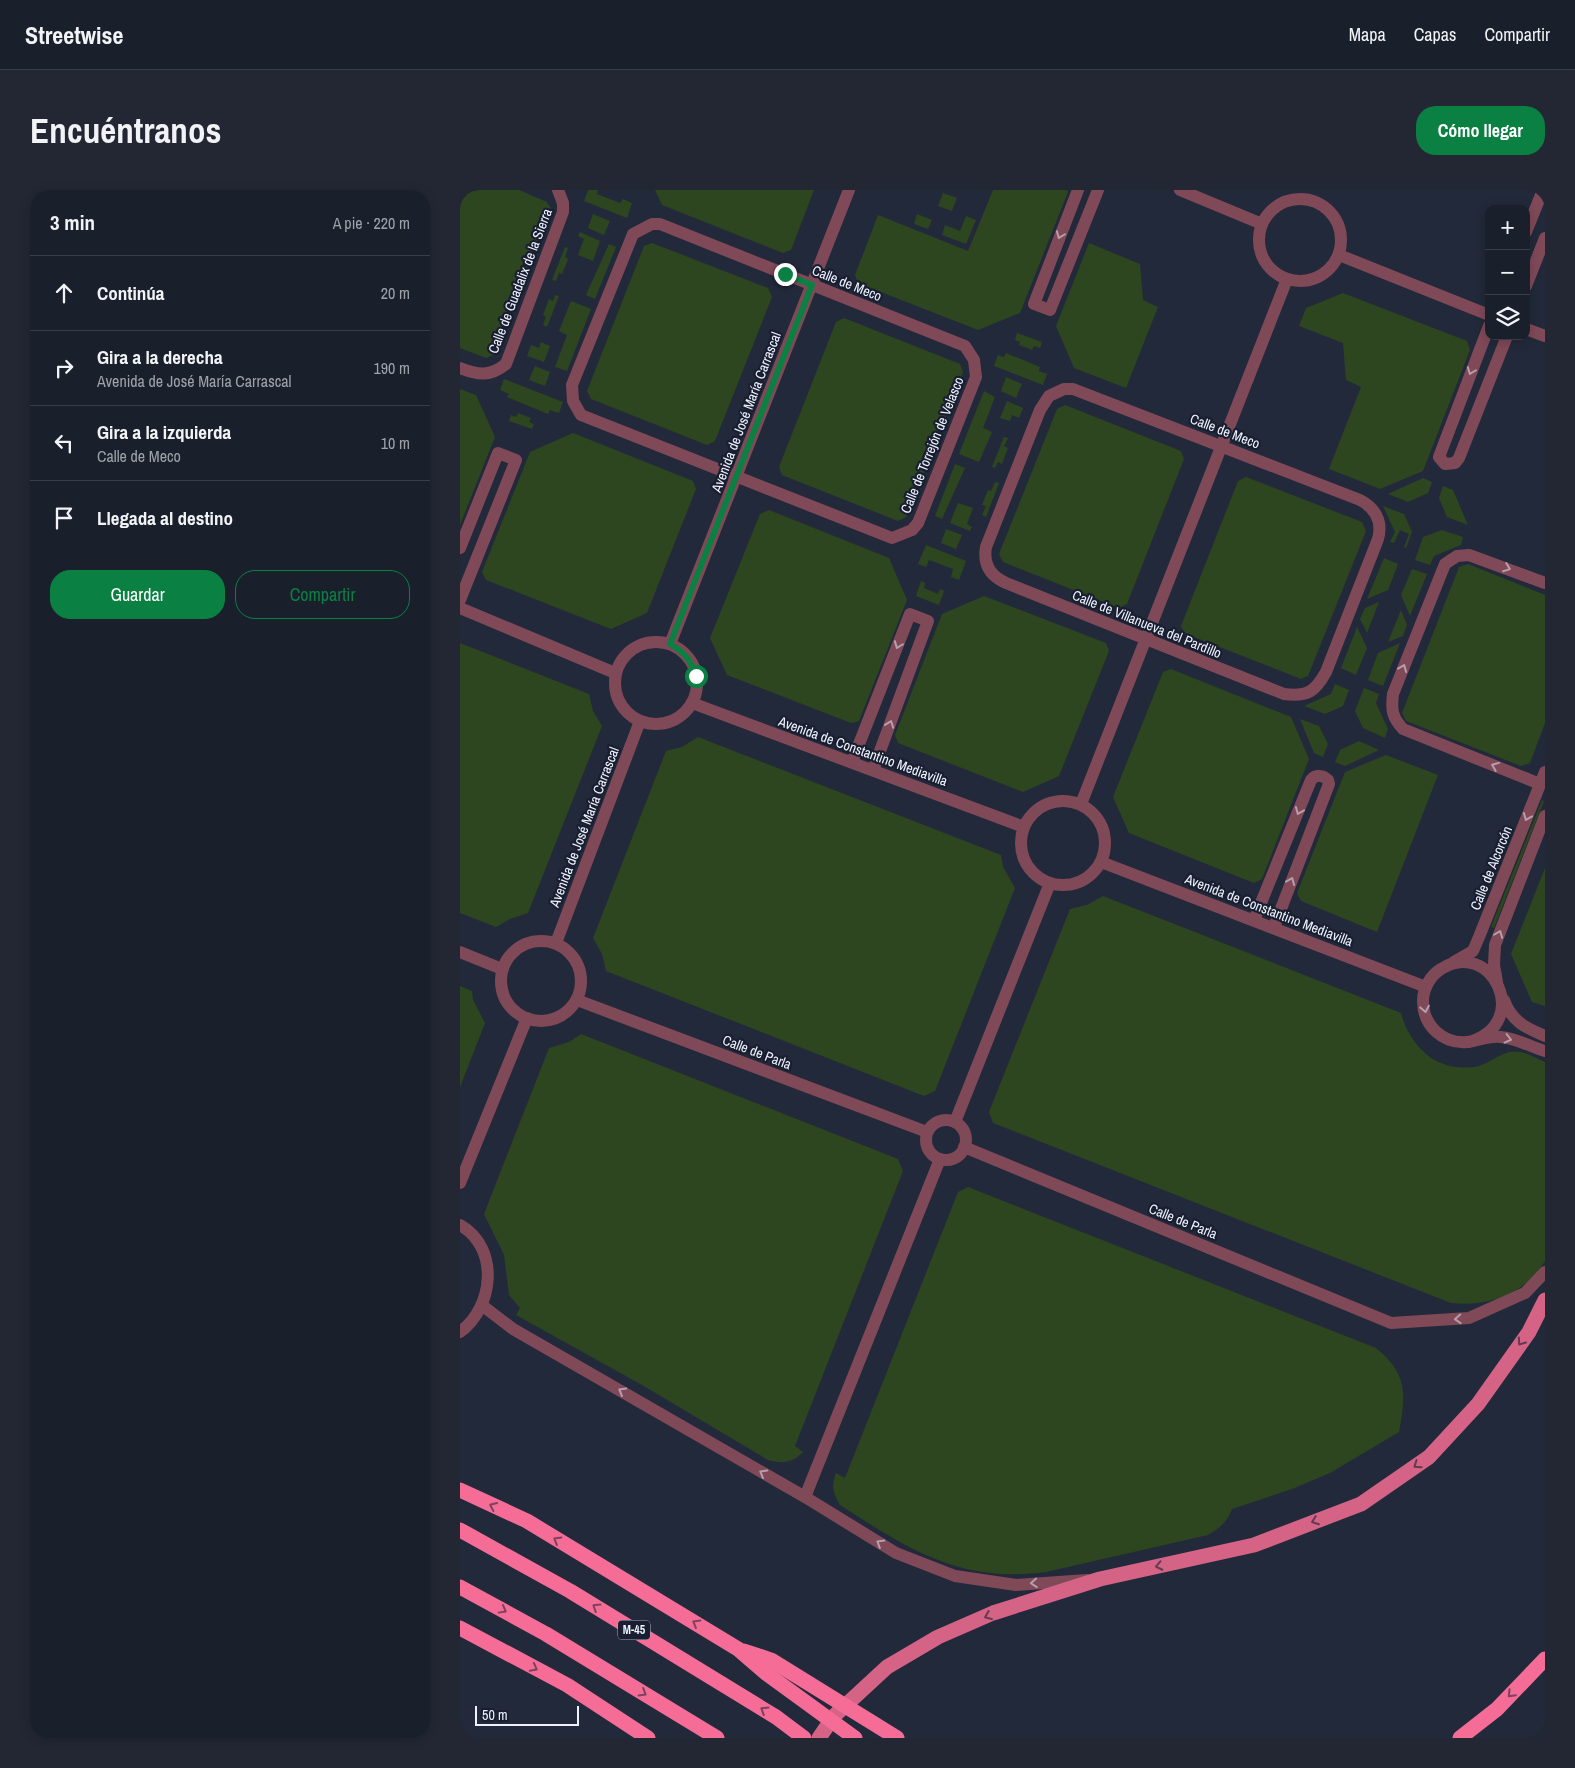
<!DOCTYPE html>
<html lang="es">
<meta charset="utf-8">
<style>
:root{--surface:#1a1f2c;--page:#232734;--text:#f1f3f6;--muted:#9fa2a9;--line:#383d48;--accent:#0b8043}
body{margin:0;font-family:"Archivo Narrow",sans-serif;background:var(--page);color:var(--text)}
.controls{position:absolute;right:15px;top:15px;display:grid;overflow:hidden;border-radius:10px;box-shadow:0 2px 12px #0003}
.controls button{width:45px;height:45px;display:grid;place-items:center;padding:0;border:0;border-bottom:1px solid var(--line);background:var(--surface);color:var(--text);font:25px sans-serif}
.scale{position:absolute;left:15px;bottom:12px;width:104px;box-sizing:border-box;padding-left:5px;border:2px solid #edf2fe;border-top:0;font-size:14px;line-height:18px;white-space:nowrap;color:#edf2fe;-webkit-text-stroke:4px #191f30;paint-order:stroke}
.stop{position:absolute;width:15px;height:15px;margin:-11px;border:4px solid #0b8043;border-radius:50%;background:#fff}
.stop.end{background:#0b8043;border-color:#fff;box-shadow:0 1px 5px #0008}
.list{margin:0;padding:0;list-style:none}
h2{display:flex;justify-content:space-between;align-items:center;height:65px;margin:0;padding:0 20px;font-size:21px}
h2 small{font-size:16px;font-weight:400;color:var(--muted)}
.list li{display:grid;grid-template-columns:32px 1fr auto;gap:15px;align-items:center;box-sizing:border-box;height:75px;padding:0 20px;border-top:1px solid var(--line)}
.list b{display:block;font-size:19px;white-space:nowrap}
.list p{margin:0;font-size:16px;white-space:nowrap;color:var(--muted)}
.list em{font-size:16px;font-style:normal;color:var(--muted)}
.actions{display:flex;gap:10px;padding:15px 20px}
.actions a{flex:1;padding:11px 0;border:1px solid var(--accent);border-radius:20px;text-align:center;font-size:18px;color:var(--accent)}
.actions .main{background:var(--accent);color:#fff}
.icon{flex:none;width:28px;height:28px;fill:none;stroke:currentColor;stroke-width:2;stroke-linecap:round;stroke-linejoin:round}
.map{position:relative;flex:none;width:1085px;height:1548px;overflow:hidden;border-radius:20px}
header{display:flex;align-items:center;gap:30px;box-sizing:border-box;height:70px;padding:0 25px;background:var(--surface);border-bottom:1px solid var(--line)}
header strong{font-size:24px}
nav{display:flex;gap:28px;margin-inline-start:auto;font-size:18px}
.intro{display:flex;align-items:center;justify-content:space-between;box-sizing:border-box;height:120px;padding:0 30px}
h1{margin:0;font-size:35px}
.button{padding:12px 22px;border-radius:20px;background:var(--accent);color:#fff;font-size:18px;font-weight:700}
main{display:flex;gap:30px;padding:0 30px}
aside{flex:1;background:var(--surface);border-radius:20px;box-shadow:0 2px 12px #0003}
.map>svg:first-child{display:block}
.green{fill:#2d4620}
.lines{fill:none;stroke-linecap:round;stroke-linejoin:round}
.street{stroke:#804958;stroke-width:12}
.primary{stroke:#d46385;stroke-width:15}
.highway{stroke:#f56d97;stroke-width:15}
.oneway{stroke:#b69eab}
.oneway2{stroke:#643a52}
.oneway3{stroke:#7c425e}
.route{stroke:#0b8043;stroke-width:6}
.labels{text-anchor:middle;stroke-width:4.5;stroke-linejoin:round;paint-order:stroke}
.shield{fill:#191f30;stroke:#adb3c0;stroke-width:1}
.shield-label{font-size:12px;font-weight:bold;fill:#edf2fe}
.street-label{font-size:14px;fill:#edf2fe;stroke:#191f30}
</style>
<header>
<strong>Streetwise</strong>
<nav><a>Mapa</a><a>Capas</a><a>Compartir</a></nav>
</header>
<div class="intro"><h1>Encuéntranos</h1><a class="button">Cómo llegar</a></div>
<main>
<aside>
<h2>3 min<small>A pie · 220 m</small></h2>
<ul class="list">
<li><svg class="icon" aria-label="ahead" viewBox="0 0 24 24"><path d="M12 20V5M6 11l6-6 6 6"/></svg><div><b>Continúa</b></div><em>20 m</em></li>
<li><svg class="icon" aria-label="right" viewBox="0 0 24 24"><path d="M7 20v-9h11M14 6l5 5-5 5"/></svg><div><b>Gira a la derecha</b><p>Avenida de José María Carrascal</p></div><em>190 m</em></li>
<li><svg class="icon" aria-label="left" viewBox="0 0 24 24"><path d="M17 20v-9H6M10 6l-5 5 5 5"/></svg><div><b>Gira a la izquierda</b><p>Calle de Meco</p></div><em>10 m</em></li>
<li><svg class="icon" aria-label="arrive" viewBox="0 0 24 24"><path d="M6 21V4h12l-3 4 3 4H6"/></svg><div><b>Llegada al destino</b></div></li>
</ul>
<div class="actions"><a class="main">Guardar</a><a>Compartir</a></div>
</aside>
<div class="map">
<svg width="1085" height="1548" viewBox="0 0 1085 1548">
<rect width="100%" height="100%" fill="#22293a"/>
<g class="green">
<path d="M 0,0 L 59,0 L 87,12 L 91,19 L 33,165 L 26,168 L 0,158 Z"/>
<path d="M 128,0 L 138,0 L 137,4 L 160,13 L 163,9 L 172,13 L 167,28 L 124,11 Z"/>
<path d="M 195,0 L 354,0 L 331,60 L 323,63 L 202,15 Z"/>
<path d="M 533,0 L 607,0 L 608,2 L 560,123 L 518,140 L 398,93 L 395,85 L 418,25 L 508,61 Z"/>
<path d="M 483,3 L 497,8 L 492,21 L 478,16 Z"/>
<path d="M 133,24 L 150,31 L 144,45 L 128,38 Z"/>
<path d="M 457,24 L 472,30 L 468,39 L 454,34 Z"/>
<path d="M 506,26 L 516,30 L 506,54 L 482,45 L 485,35 L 500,41 Z"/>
<path d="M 120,42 L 140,51 L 133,71 L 118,65 L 124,49 L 118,46 Z"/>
<path d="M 192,53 L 308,98 L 312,107 L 255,251 L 247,255 L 131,209 L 127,201 L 184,56 Z"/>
<path d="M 629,53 L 680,74 L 683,110 L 698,117 L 666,198 L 614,178 L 596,136 Z"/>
<path d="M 149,54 L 156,57 L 135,109 L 126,105 Z"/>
<path d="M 105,57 L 108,58 L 105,67 L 108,69 L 102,84 L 99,83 L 96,91 L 92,90 Z"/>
<path d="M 883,103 L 1007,151 L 1010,160 L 963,281 L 920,299 L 869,279 L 901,197 L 886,190 L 883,153 L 839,136 L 846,118 Z"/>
<path d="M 95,105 L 99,106 L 87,137 L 83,135 L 86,127 L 83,125 L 89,109 L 93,111 Z"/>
<path d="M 111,111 L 131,119 L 107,181 L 95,177 L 107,145 L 99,141 Z"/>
<path d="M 384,128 L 500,174 L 503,182 L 446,327 L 438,331 L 322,285 L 319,277 L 376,132 Z"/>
<path d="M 557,143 L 582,152 L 580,158 L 574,156 L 572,160 L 559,155 L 560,152 L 555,150 Z"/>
<path d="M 81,152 L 90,156 L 84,172 L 67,166 L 71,155 L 79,158 Z"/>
<path d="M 546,163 L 580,177 L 579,181 L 587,184 L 583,195 L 534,176 L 538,165 L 544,167 Z"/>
<path d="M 75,176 L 90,182 L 85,196 L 69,190 Z"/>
<path d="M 546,187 L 562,194 L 556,208 L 541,201 Z"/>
<path d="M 44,189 L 103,212 L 99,223 L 90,220 L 88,224 L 47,207 L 49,204 L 40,200 Z"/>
<path d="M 0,199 L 16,205 L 35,247 L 0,335 Z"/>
<path d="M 524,201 L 535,207 L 523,238 L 532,242 L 519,272 L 499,264 Z"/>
<path d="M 547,211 L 563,218 L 559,228 L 552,225 L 550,231 L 540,228 Z"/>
<path d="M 605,215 L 721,261 L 724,269 L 667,414 L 659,418 L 543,372 L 539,364 L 597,219 Z"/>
<path d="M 58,223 L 71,228 L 69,232 L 74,234 L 72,239 L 49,231 L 51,225 L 56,227 Z"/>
<path d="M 113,243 L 233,291 L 236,299 L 187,423 L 151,439 L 26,390 L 22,382 L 70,262 Z"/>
<path d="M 544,247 L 548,248 L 544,256 L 548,258 L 542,274 L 538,272 L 535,278 L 532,277 Z"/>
<path d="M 495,274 L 505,278 L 482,329 L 475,326 Z"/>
<path d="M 786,287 L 902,332 L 906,341 L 848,486 L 841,489 L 724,443 L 721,436 L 778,291 Z"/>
<path d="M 963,288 L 972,292 L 968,303 L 948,312 L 928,304 Z"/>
<path d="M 535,292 L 539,293 L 526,327 L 522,325 L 526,316 L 522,315 L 528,300 L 531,301 Z"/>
<path d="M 983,296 L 993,300 L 1008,335 L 987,327 L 979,308 Z"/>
<path d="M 498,313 L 513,318 L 507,334 L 512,337 L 510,341 L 490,333 Z"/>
<path d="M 923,316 L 944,324 L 952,342 L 946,358 L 944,357 L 949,344 L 940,340 L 934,353 L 930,352 L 935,342 Z"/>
<path d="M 309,320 L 429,368 L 447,410 L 399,531 L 391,533 L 267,485 L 250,448 L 300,324 Z"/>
<path d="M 486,339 L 502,345 L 496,359 L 481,353 Z"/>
<path d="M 982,340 L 1003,347 L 1001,355 L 974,366 L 970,375 L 955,370 L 963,347 Z"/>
<path d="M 466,355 L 506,371 L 499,390 L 491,387 L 493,379 L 469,370 L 466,377 L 458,374 Z"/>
<path d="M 924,368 L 938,374 L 928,400 L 907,409 Z"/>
<path d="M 1008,374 L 1085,405 L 1085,533 L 1070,573 L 1061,576 L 946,531 L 942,523 L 999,377 Z"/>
<path d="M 952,379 L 967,384 L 950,426 L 941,405 Z"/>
<path d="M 461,391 L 465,393 L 464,398 L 478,404 L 480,399 L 484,401 L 479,415 L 456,406 Z"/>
<path d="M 524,406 L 646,453 L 649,461 L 599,586 L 563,602 L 438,553 L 435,545 L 482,424 Z"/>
<path d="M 919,412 L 907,443 L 900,429 L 905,418 Z"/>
<path d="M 941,420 L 947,435 L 943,446 L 928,452 Z"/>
<path d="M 897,437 L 907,458 L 896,485 L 881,478 Z"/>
<path d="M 0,453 L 129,504 L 133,521 L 142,536 L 68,723 L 50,729 L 36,737 L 0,723 Z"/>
<path d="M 940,453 L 923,496 L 908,490 L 918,463 Z"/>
<path d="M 711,479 L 831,527 L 849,569 L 802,689 L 794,693 L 669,643 L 653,607 L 703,482 Z"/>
<path d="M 875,494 L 889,500 L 883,516 L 865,524 L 844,516 L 871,504 Z"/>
<path d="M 904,498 L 919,504 L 916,513 L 928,539 L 925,548 L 903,538 L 895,521 Z"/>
<path d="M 840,529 L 859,536 L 868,554 L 863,567 L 854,563 Z"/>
<path d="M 238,547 L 541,665 L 543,677 L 555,698 L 475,901 L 464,906 L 146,781 L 142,764 L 133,748 L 206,561 L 222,557 Z"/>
<path d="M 899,551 L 919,560 L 885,576 L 875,572 L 880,560 Z"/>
<path d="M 926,565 L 978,585 L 917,742 L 841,711 L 837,703 L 885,582 Z"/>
<path d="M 1082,610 L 1084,611 L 1034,738 L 1031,737 Z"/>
<path d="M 1085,678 L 1085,816 L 1072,812 L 1051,764 Z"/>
<path d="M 643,706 L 941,823 C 950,856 976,882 1013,877 C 1030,875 1043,858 1060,862 C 1068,863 1077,869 1085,872 L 1085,1071 C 1065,1104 1028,1117 991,1113 L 533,933 L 529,922 L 610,719 L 627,715 Z"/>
<path d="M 0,796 L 12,801 L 13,810 L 25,833 L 0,897 Z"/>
<path d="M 121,844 L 438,969 L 443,981 L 335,1256 L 343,1262 C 333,1273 322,1274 308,1270 L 182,1195 L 56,1125 L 60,1118 L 49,1105 L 44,1065 L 24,1024 L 89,858 L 109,852 Z"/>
<path d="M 508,997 L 916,1158 C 948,1184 946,1205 939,1242 L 870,1283 L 832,1299 L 772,1319 C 767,1332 760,1338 748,1345 L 586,1382 C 499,1393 450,1360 380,1315 C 373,1303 371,1296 376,1283 L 385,1288 L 498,1002 Z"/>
</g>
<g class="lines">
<g class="street">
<path d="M 618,0 L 574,114 L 590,120 L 638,0"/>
<path d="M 720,0 L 802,34"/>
<circle cx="840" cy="50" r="41"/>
<path d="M 192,34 L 200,34 L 505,156 L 514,170 L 516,187 L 458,333 L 452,340 L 432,348 L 121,225 L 113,211 L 112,195 L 173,44 Z"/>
<path d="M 1066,42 L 1083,0"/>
<path d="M 879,65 L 1029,125"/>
<path d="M 1066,96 L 1085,48"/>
<path d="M 1029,136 L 979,267 L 985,274 L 995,273 L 999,268 L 1047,146"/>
<path d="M 1066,139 L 1085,146"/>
<path d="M 0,178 C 18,185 30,187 46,174 L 103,22 L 103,13 L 98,0"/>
<path d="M 604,199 L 613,199 L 900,310 C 915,318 923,331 918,349 L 866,482 C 855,502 847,507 824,504 L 546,393 C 530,386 523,374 526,357 L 580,220 L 589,206 Z"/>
<path d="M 0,358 L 38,263 L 56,270 L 0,410"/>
<path d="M 0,418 L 155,483"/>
<circle cx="196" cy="493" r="41"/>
<path d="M 210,454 L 389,0"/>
<path d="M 232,513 L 564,637"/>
<path d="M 392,572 L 450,424 L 468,431 L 413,580"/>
<path d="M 1080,594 L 943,539 C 932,527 931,520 933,504 L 985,374 L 997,366 L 1009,365 L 1085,393"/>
<circle cx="603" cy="653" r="42"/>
<path d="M 621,614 L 827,89"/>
<path d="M 641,672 L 966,797"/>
<path d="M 794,730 L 851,590 C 856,584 863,585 868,590 L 869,594 L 814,737"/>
<circle cx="81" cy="791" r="40"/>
<path d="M 96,753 L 180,531"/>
<path d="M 0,762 L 42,779"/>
<path d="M 994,772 L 1013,761 L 1019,747 L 1085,582"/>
<path d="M 1037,792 L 1034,775 L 1035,755 L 1085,626"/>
<path d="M 117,810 L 467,942"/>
<path d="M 1044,810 C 1051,831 1066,838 1085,846"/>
<path d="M 1009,852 C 1074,833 1031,747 981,779 C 971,785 963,798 963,811 C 963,836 983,854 1007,852 C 1019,851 1030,845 1041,847 C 1056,848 1071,857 1085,861"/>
<circle cx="486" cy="950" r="20"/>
<path d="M 495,932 L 590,693"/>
<path d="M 504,957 L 931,1133 L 1009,1128 L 1065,1103 L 1085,1082"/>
<path d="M 0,993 L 67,828"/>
<path d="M 0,1035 C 40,1058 34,1117 0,1142"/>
<path d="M 23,1116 L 53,1139 L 345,1307 L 436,1363 L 495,1386 L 556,1395 L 627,1390"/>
<path d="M 345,1307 L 480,969"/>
</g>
<path class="primary" d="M 359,1548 L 374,1526 L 427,1477 L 478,1447 L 533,1423 L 640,1389 L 794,1355 L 901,1314 L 969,1267 L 1018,1214 L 1069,1142 L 1085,1110"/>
<g class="highway">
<path d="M 0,1300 L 67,1331 L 278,1459 L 307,1484 L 395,1548"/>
<path d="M 0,1340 L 110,1401 L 316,1527 L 344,1548"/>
<path d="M 0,1397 L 86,1444 L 257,1548"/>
<path d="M 0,1438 L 107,1495 L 188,1548"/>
<path d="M 284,1461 L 311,1470 L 437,1548"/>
<path d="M 1000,1548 L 1037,1519 L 1085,1469"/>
</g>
</g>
<defs><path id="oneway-chevron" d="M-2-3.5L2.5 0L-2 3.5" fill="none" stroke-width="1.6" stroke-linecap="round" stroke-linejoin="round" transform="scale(1.25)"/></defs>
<g class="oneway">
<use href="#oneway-chevron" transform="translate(600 45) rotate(111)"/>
<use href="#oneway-chevron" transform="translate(1011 181) rotate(111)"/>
<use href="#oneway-chevron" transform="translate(1047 378) rotate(21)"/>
<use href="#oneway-chevron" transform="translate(438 455) rotate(111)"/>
<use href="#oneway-chevron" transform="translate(943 478) rotate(-68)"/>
<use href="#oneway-chevron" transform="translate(430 534) rotate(-70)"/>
<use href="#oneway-chevron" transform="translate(1035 576) rotate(-158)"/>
<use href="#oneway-chevron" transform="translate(839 621) rotate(112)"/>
<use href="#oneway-chevron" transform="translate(1067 627) rotate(112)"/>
<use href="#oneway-chevron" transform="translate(831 691) rotate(-68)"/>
<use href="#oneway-chevron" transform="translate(1039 744) rotate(-69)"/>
<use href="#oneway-chevron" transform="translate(965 819) rotate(79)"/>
<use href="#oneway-chevron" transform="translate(1048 849) rotate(14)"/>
<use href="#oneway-chevron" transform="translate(998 1129) rotate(177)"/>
<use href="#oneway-chevron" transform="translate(162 1201) rotate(-150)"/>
<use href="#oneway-chevron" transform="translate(303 1283) rotate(-150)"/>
<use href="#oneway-chevron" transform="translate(420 1353) rotate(-149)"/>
<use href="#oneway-chevron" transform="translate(574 1393) rotate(176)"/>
</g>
<g class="oneway2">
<use href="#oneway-chevron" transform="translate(1061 1152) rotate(125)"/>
<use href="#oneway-chevron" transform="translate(957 1275) rotate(145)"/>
<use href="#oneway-chevron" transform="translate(855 1331) rotate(159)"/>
<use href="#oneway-chevron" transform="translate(699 1376) rotate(168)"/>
<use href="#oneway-chevron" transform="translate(528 1426) rotate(158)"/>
</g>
<g class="oneway3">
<use href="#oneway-chevron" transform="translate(33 1316) rotate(-155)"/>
<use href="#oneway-chevron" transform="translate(97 1350) rotate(-149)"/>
<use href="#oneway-chevron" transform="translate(136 1417) rotate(-148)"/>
<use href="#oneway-chevron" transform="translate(43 1420) rotate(29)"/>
<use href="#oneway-chevron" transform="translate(236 1433) rotate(-149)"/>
<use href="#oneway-chevron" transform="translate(74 1478) rotate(28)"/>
<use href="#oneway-chevron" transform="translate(183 1503) rotate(31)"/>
<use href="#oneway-chevron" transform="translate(1051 1504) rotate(134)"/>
<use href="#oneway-chevron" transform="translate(304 1520) rotate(-148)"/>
</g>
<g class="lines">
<path class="route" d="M 236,486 C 231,470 224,462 210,454 L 352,95 L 325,84"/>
</g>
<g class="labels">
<rect class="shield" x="158" y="1430.5" width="32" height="19" rx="4"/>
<g class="shield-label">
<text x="174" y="1444">M-45</text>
</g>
<g class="street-label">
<text transform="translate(60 91) rotate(-69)" y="5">Calle de Guadalix de la Sierra</text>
<text transform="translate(387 93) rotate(22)" y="5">Calle de Meco</text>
<text transform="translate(286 222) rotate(-69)" y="5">Avenida de José María Carrascal</text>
<text transform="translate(765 241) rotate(21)" y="5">Calle de Meco</text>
<text transform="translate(472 255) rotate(-68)" y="5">Calle de Torrejón de Velasco</text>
<text transform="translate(687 434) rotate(22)" y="5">Calle de Villanueva del Pardillo</text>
<text transform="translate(403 561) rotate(20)" y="5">Avenida de Constantino Mediavilla</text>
<text transform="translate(124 637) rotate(-69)" y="5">Avenida de José María Carrascal</text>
<text transform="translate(1031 678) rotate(-68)" y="5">Calle de Alcorcón</text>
<text transform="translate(809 720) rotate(21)" y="5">Avenida de Constantino Mediavilla</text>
<text transform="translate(297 862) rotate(21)" y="5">Calle de Parla</text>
<text transform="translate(723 1031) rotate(22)" y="5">Calle de Parla</text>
</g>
</g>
</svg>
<div class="controls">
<button>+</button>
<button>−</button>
<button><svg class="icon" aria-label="layers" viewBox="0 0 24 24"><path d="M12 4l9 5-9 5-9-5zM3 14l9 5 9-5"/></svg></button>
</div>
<div class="scale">50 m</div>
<div class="stop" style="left:236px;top:486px"></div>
<div class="stop end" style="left:325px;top:84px"></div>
</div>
</main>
